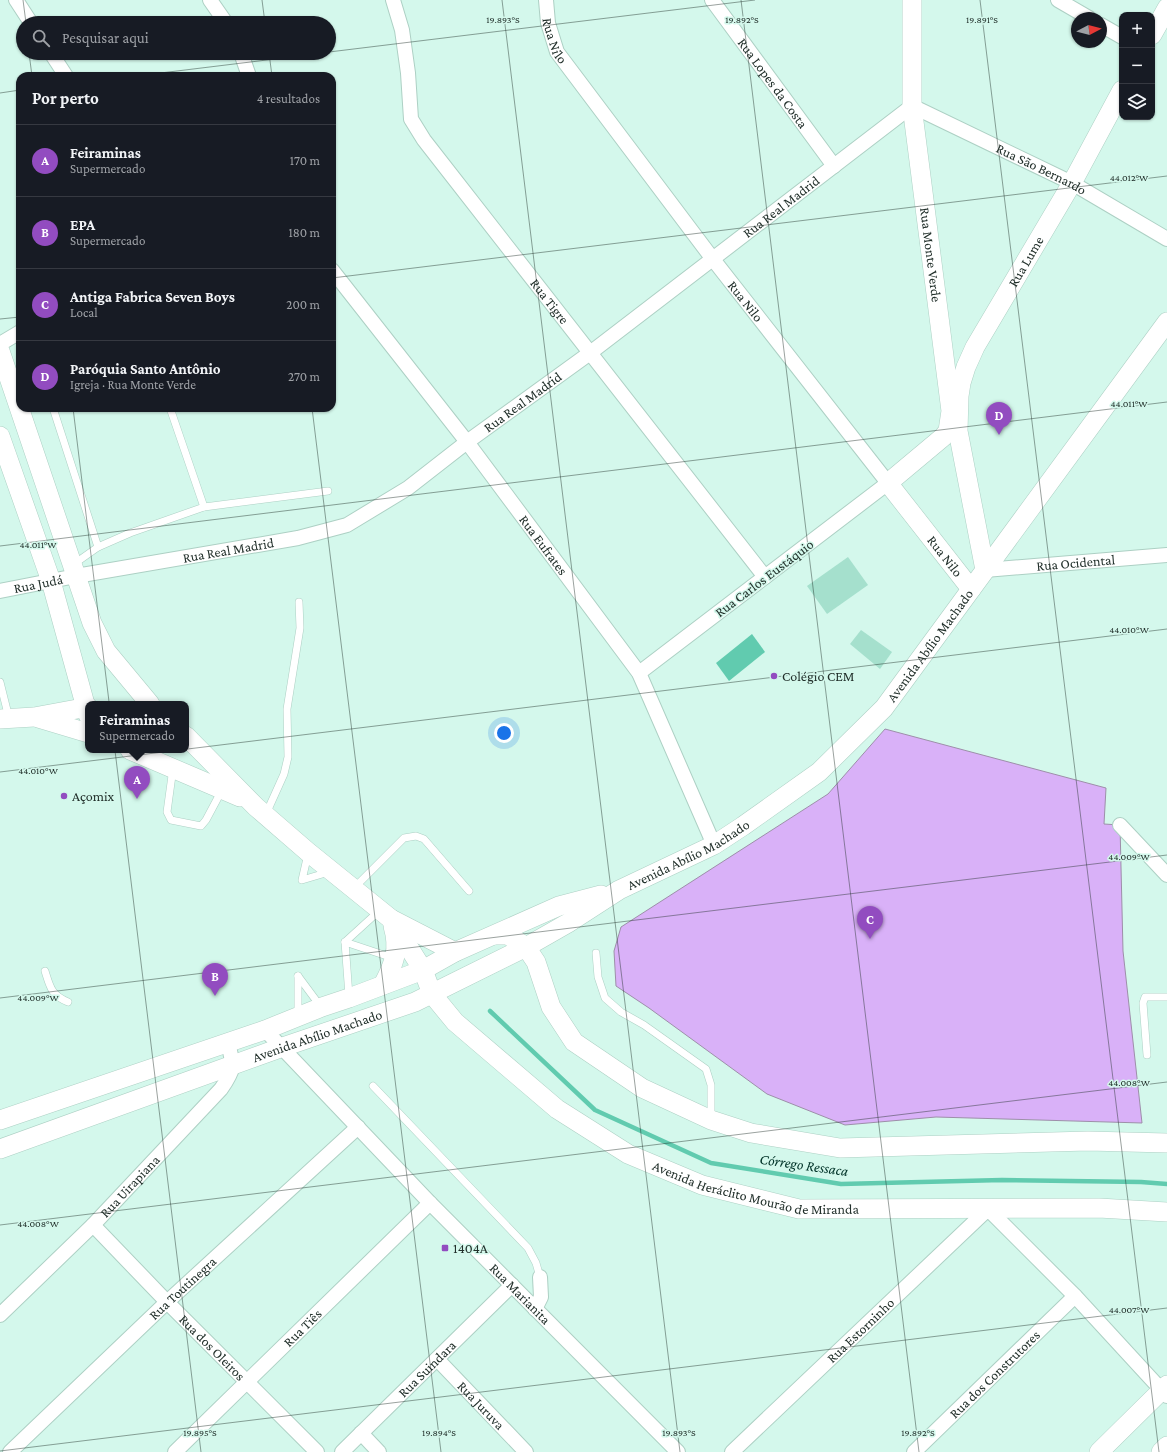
<!DOCTYPE html>
<html lang="pt">
<meta charset="utf-8">
<style>
:root{--surface:#171b24;--page:#20242c;--text:#f1f3f6;--muted:#9ea1a6;--line:#363941;--accent:#924cc0}
body{margin:0;font-family:"Crimson Pro",serif;background:var(--page);color:var(--text)}
.controls{position:absolute;right:12px;top:12px;display:grid;overflow:hidden;border-radius:8px;box-shadow:0 1px 3px #0004}
.controls button{width:36px;height:36px;display:grid;place-items:center;padding:0;border:0;border-bottom:1px solid var(--line);background:var(--surface);color:var(--text);font:20px sans-serif}
.compass{position:absolute;left:1071px;top:12px;width:36px;height:36px;border-radius:50%;background:var(--surface);box-shadow:0 1px 3px #0004;rotate:83deg}
.you{position:absolute;left:504px;top:733px;width:14px;height:14px;margin:-10px;border:3px solid #fff;border-radius:50%;background:#1a73e8;box-shadow:0 0 0 6px #1a73e833}
.badge{display:grid;place-items:center;width:26px;height:26px;border-radius:50%;background:var(--accent);color:#fff;font-size:13px;font-weight:700}
.pin{position:absolute;translate:-50% -33px;filter:drop-shadow(0 1px 2px #0008)}
.pin::after{content:'';position:absolute;top:21px;width:14px;height:12px;background:inherit;clip-path:polygon(0 0,100% 0,50% 100%)}
.popup{position:absolute;left:85px;top:701px;width:104px;height:52px;box-sizing:border-box;display:grid;place-content:center;border-radius:8px;background:var(--surface);filter:drop-shadow(0 1px 3px #0005);font-size:13px;white-space:nowrap;color:var(--muted)}
.popup b{font-size:15px;color:var(--text)}
.popup::after{content:'';position:absolute;left:50%;top:100%;margin-left:-8px;border:8px solid transparent;border-top-color:var(--surface)}
.list{margin:0;padding:0;list-style:none}
h2{display:flex;justify-content:space-between;align-items:center;height:52px;margin:0;padding:0 16px;font-size:17px}
h2 small{font-size:13px;font-weight:400;color:var(--muted)}
.list li{display:grid;grid-template-columns:26px 1fr auto;gap:12px;align-items:center;box-sizing:border-box;height:72px;padding:0 16px;border-top:1px solid var(--line)}
.list b{display:block;font-size:15px;white-space:nowrap}
.list p{margin:0;font-size:13px;white-space:nowrap;color:var(--muted)}
.list em{font-size:13px;font-style:normal;color:var(--muted)}
.icon{flex:none;width:22px;height:22px;fill:none;stroke:currentColor;stroke-width:2;stroke-linecap:round;stroke-linejoin:round}
.map{position:relative;flex:none;width:1167px;height:1452px;overflow:hidden}
.search{position:absolute;background:var(--surface);box-shadow:0 1px 3px #0004;left:16px;top:16px;width:320px;height:44px;display:flex;align-items:center;gap:10px;box-sizing:border-box;padding:0 14px;border-radius:22px;color:var(--muted);font-size:15px}
.panel{position:absolute;background:var(--surface);box-shadow:0 1px 3px #0004;left:16px;top:72px;width:320px;height:340px;border-radius:12px}
.map>svg:first-child{display:block}
.green{fill:#a5e0cd}
.water{fill:#61cbaf}
.lines{fill:none;stroke-linecap:round;stroke-linejoin:round}
.stream{stroke:#61cbaf;stroke-width:4.5}
.building{fill:#d9b1f8;stroke:#9d8fa9}
.lane-casing{stroke:#add0c4;stroke-width:8}
.street-casing{stroke:#add0c4;stroke-width:16}
.secondary-casing{stroke:#add0c4;stroke-width:20}
.lane{stroke:#fff;stroke-width:7}
.street{stroke:#fff;stroke-width:14}
.secondary{stroke:#fff;stroke-width:19}
.ticks{fill:none;stroke:#22302b;stroke-width:1;stroke-opacity:0.45}
.poi-dot{fill:#924cc0;stroke:#d4f8ec;stroke-width:1.5}
.labels{text-anchor:middle;stroke-width:3;stroke-linejoin:round;paint-order:stroke}
.street-label{font-size:14px;fill:#22302b;stroke:#d4f8ec}
.poi-label{font-size:14px;fill:#22302b;stroke:#d4f8ec;text-anchor:start}
.water-label{font-size:15px;font-style:italic;fill:#003328;stroke:#d4f8ec}
.ticks-label{font-size:10px;text-anchor:middle;fill:#22302b;stroke:#d4f8ec;stroke-width:3;stroke-linejoin:round;paint-order:stroke}
</style>
<div class="map">
<svg width="1167" height="1452" viewBox="0 0 1167 1452">
<rect width="100%" height="100%" fill="#d4f8ec"/>
<g class="green">
<path d="M 848,557 L 868,585 L 827,614 L 807,586 Z"/>
<path d="M 861,630 L 892,652 L 880,669 L 850,644 Z"/>
</g>
<path class="water" d="M 752,634 L 765,652 L 729,681 L 716,663 Z"/>
<g class="lines">
<path class="stream" d="M 490,1011 L 595,1110 L 711,1163 L 841,1184 L 1002,1180 L 1141,1182 L 1167,1184"/>
</g>
<path class="building" d="M 885,729 L 1106,788 L 1104,824 L 1120,825 L 1123,951 L 1142,1123 L 936,1117 L 845,1125 L 767,1094 L 649,1008 L 616,986 L 614,951 L 621,927 L 828,794 Z"/>
<g class="lines">
<g class="lane-casing">
<g id="lane">
<path d="M 53,408 L 98,547 L 74,564"/>
<path d="M 170,408 L 204,507"/>
<path d="M 98,547 L 130,533 L 204,507 L 328,491"/>
<path d="M 0,682 L 9,718"/>
<path d="M 173,768 L 167,812 L 171,820 L 201,826 L 206,820 L 222,790"/>
<path d="M 266,814 L 284,774 L 288,757 L 287,709 L 300,628 L 299,602"/>
<path d="M 308,854 L 302,880 L 329,872"/>
<path d="M 354,888 L 404,838 L 416,836 L 424,839 L 469,891"/>
<path d="M 345,942 L 379,911"/>
<path d="M 596,953 L 598,977 L 605,998 L 621,1012 L 644,1025 L 706,1069 L 711,1085 L 711,1118"/>
<path d="M 45,971 C 50,987 51,995 68,1002"/>
<path d="M 298,976 L 321,1007"/>
<path d="M 349,996 L 345,942 L 393,958"/>
<path d="M 298,1016 L 298,976"/>
<path d="M 1147,1055 L 1143,1003 L 1145,997 L 1167,997"/>
<path d="M 373,1086 L 528,1248 L 536,1263 L 540,1277"/>
</g>
</g>
<g class="street-casing">
<g id="street">
<path d="M 16,0 L 31,23"/>
<path d="M 210,0 L 226,23"/>
<path id="s1" d="M 393,0 L 402,30 L 408,73 L 411,119 L 424,140 L 765,577"/>
<path id="s2" d="M 546,0 L 548,23 L 557,52 L 712,258 L 888,483 L 639,673"/>
<path id="s3" d="M 712,0 L 834,166"/>
<path d="M 1058,0 L 1089,18"/>
<path d="M 1101,25 L 1122,37"/>
<path d="M 51,53 L 66,76"/>
<path d="M 241,53 L 249,76"/>
<path id="s4" d="M 332,270 L 467,442 L 639,673 L 714,845"/>
<path d="M 0,344 L 20,332"/>
<path id="s5" d="M 985,570 L 1167,555"/>
<path id="s6" d="M 0,591 L 76,576 L 298,538 L 347,525 L 408,488 L 467,442 L 590,353 L 912,106 L 1072,183 L 1167,239"/>
<path d="M 1120,825 L 1167,875"/>
<path id="s7" d="M 265,1030 L 430,1203 L 678,1452"/>
<path id="s8" d="M 93,1225 L 167,1302 L 317,1452"/>
<path d="M 535,1309 L 541,1297 L 540,1277"/>
<path id="s9" d="M 0,1315 L 93,1225 L 221,1089 C 235,1069 234,1067 228,1043"/>
<path id="s10" d="M 437,1359 L 526,1452"/>
<path d="M 361,1433 L 379,1452"/>
<path id="s11" d="M 10,1452 L 167,1302 L 358,1127"/>
<path id="s12" d="M 175,1452 L 430,1203"/>
<path id="s13" d="M 342,1452 L 512,1285"/>
<path id="s14" d="M 732,1452 L 988,1209 L 1075,1296 L 1167,1396"/>
<path id="s15" d="M 914,1452 L 1075,1296"/>
</g>
</g>
<g class="secondary-casing">
<g id="secondary">
<path id="s16" d="M 912,0 L 912,106 L 951,411 L 948,431 L 943,437 L 888,483 L 971,589"/>
<path d="M 1152,35 L 1167,8"/>
<path d="M 0,351 L 92,623 L 106,651 L 150,704"/>
<path d="M 0,436 L 51,581 L 88,715"/>
<path id="s17" d="M 985,570 L 958,431 L 959,396 L 961,383 L 966,367 L 975,347 L 1072,183 L 1122,90"/>
<path d="M 38,718 L 88,733"/>
<path d="M 0,719 L 34,717 L 88,707"/>
<path d="M 186,736 L 256,807 L 308,852 L 391,919 L 455,952"/>
<path d="M 130,750 L 240,797"/>
<path id="s18" d="M 391,919 L 423,970 L 432,994 L 455,1022 L 557,1109 L 628,1154 L 702,1185 L 799,1209 L 1099,1208 L 1167,1212"/>
<path d="M 495,935 L 508,935 L 526,947 L 536,962 L 551,1007 L 574,1042 L 642,1088 L 711,1120 L 751,1133 L 840,1148 L 1088,1141 L 1167,1143"/>
<path d="M 383,985 C 394,964 400,950 393,926"/>
<path d="M 0,1120 L 265,1030 L 322,1007 L 349,998 L 423,970 L 455,952 L 559,906 L 601,895"/>
<path id="s19" d="M 0,1149 L 280,1048 L 415,1002 L 526,947 L 568,923 L 619,890 L 714,845 L 743,826 L 819,772 L 884,708 L 1167,322"/>
<path d="M 1099,1452 L 1167,1385"/>
<path d="M 1161,1452 L 1167,1446"/>
</g>
</g>
<use href="#lane" class="lane"/>
<use href="#street" class="street"/>
<use href="#secondary" class="secondary"/>
</g>
<path class="ticks" d="M 23,0 L 26,23M 262,0 L 265,23M 502,0 L 680,1452M 741,0 L 919,1452M 980,0 L 1159,1452M 329,52 L 755,0M 29,53 L 32,76M 269,53 L 272,76M 136,76 L 324,53M 0,93 L 20,90M 332,278 L 1167,176M 0,319 L 20,317M 73,408 L 201,1452M 312,408 L 441,1452M 0,546 L 1167,402M 0,772 L 1167,629M 0,998 L 1167,855M 0,1225 L 1167,1082M 0,1451 L 1167,1308"/>
<g class="poi-dot">
<circle cx="774" cy="676" r="4"/>
<circle cx="64" cy="796" r="4"/>
<rect x="441" y="1244" width="8" height="8" rx="2"/>
</g>
<g class="labels">
<g class="street-label">
<text dy="5" stroke="none"><textPath href="#s2" startOffset="42">Rua Nilo</textPath></text>
<text dy="5" stroke="none"><textPath href="#s3" startOffset="103">Rua Lopes da Costa</textPath></text>
<text dy="5" stroke="none"><textPath href="#s6" startOffset="1201">Rua São Bernardo</textPath></text>
<text dy="5" stroke="none"><textPath href="#s6" startOffset="892">Rua Real Madrid</textPath></text>
<text dy="5" stroke="none"><textPath href="#s16" startOffset="256">Rua Monte Verde</textPath></text>
<text dy="5" stroke="none"><textPath href="#s17" startOffset="328">Rua Lume</textPath></text>
<text dy="5" stroke="none"><textPath href="#s1" startOffset="350">Rua Tigre</textPath></text>
<text dy="5" stroke="none"><textPath href="#s2" startOffset="366">Rua Nilo</textPath></text>
<text dy="5" stroke="none"><textPath href="#s6" startOffset="568">Rua Real Madrid</textPath></text>
<text dy="5" stroke="none"><textPath href="#s4" startOffset="347">Rua Eufrates</textPath></text>
<text dy="5" stroke="none"><textPath href="#s6" startOffset="232">Rua Real Madrid</textPath></text>
<text dy="5" stroke="none"><textPath href="#s16" startOffset="606">Rua Nilo</textPath></text>
<text dy="5" stroke="none"><textPath href="#s5" startOffset="91">Rua Ocidental</textPath></text>
<text transform="translate(764 578) rotate(-37)" y="5">Rua Carlos Eustáquio</text>
<text dy="5" stroke="none"><textPath href="#s6" startOffset="39">Rua Judá</textPath></text>
<text dy="5" stroke="none"><textPath href="#s19" startOffset="1075">Avenida Abílio Machado</textPath></text>
<text dy="5" stroke="none"><textPath href="#s19" startOffset="751">Avenida Abílio Machado</textPath></text>
<text dy="5" stroke="none"><textPath href="#s19" startOffset="337">Avenida Abílio Machado</textPath></text>
<text dy="5" stroke="none"><textPath href="#s9" startOffset="183">Rua Uirapiana</textPath></text>
<text dy="5" stroke="none"><textPath href="#s18" startOffset="474">Avenida Heráclito Mourão de Miranda</textPath></text>
<text dy="5" stroke="none"><textPath href="#s11" startOffset="238">Rua Toutinegra</textPath></text>
<text dy="5" stroke="none"><textPath href="#s7" startOffset="367">Rua Marianita</textPath></text>
<text dy="5" stroke="none"><textPath href="#s12" startOffset="178">Rua Tiês</textPath></text>
<text dy="5" stroke="none"><textPath href="#s14" startOffset="177">Rua Estorninho</textPath></text>
<text dy="5" stroke="none"><textPath href="#s8" startOffset="171">Rua dos Oleiros</textPath></text>
<text dy="5" stroke="none"><textPath href="#s13" startOffset="119">Rua Suindara</textPath></text>
<text dy="5" stroke="none"><textPath href="#s15" startOffset="112">Rua dos Construtores</textPath></text>
<text dy="5" stroke="none"><textPath href="#s10" startOffset="64">Rua Juruva</textPath></text>
</g>
<g class="poi-label">
<text x="782" y="681">Colégio CEM</text>
<text x="72" y="801">Açomix</text>
<text x="453" y="1253">1404A</text>
</g>
<g class="water-label">
<text transform="translate(804 1165) rotate(8)" y="5">Córrego Ressaca</text>
</g>
</g>
<g class="ticks-label">
<text x="503" y="23">19.893°S</text>
<text x="742" y="23">19.892°S</text>
<text x="982" y="23">19.891°S</text>
<text x="1129" y="181">44.012°W</text>
<text x="1129" y="407">44.011°W</text>
<text x="38" y="548">44.011°W</text>
<text x="1129" y="633">44.010°W</text>
<text x="38" y="774">44.010°W</text>
<text x="1129" y="860">44.009°W</text>
<text x="38" y="1001">44.009°W</text>
<text x="1129" y="1086">44.008°W</text>
<text x="38" y="1227">44.008°W</text>
<text x="1129" y="1313">44.007°W</text>
<text x="200" y="1436">19.895°S</text>
<text x="439" y="1436">19.894°S</text>
<text x="679" y="1436">19.893°S</text>
<text x="918" y="1436">19.892°S</text>
</g>
</svg>
<div class="controls">
<button>+</button>
<button>−</button>
<button><svg class="icon" aria-label="layers" viewBox="0 0 24 24"><path d="M12 4l9 5-9 5-9-5zM3 14l9 5 9-5"/></svg></button>
</div>
<svg class="compass" viewBox="-18 -18 36 36"><path d="M0-13l5 13h-10z" fill="#e53935"/><path d="M0 13l5-13h-10z" fill="#9ea1a6"/></svg>
<div class="you"></div>
<div class="pin badge" style="left:137px;top:799px">A</div>
<div class="popup"><b>Feiraminas</b>Supermercado</div>
<div class="pin badge" style="left:215px;top:996px">B</div>
<div class="pin badge" style="left:870px;top:939px">C</div>
<div class="pin badge" style="left:999px;top:435px">D</div>
<div class="search"><svg class="icon" aria-label="search" viewBox="0 0 24 24"><circle cx="10" cy="10" r="6"/><path d="M15 15l6 6"/></svg>Pesquisar aqui</div>
<section class="panel">
<h2>Por perto<small>4 resultados</small></h2>
<ul class="list">
<li><span class="badge">A</span><div><b>Feiraminas</b><p>Supermercado</p></div><em>170 m</em></li>
<li><span class="badge">B</span><div><b>EPA</b><p>Supermercado</p></div><em>180 m</em></li>
<li><span class="badge">C</span><div><b>Antiga Fabrica Seven Boys</b><p>Local</p></div><em>200 m</em></li>
<li><span class="badge">D</span><div><b>Paróquia Santo Antônio</b><p>Igreja · Rua Monte Verde</p></div><em>270 m</em></li>
</ul>
</section>
</div>
